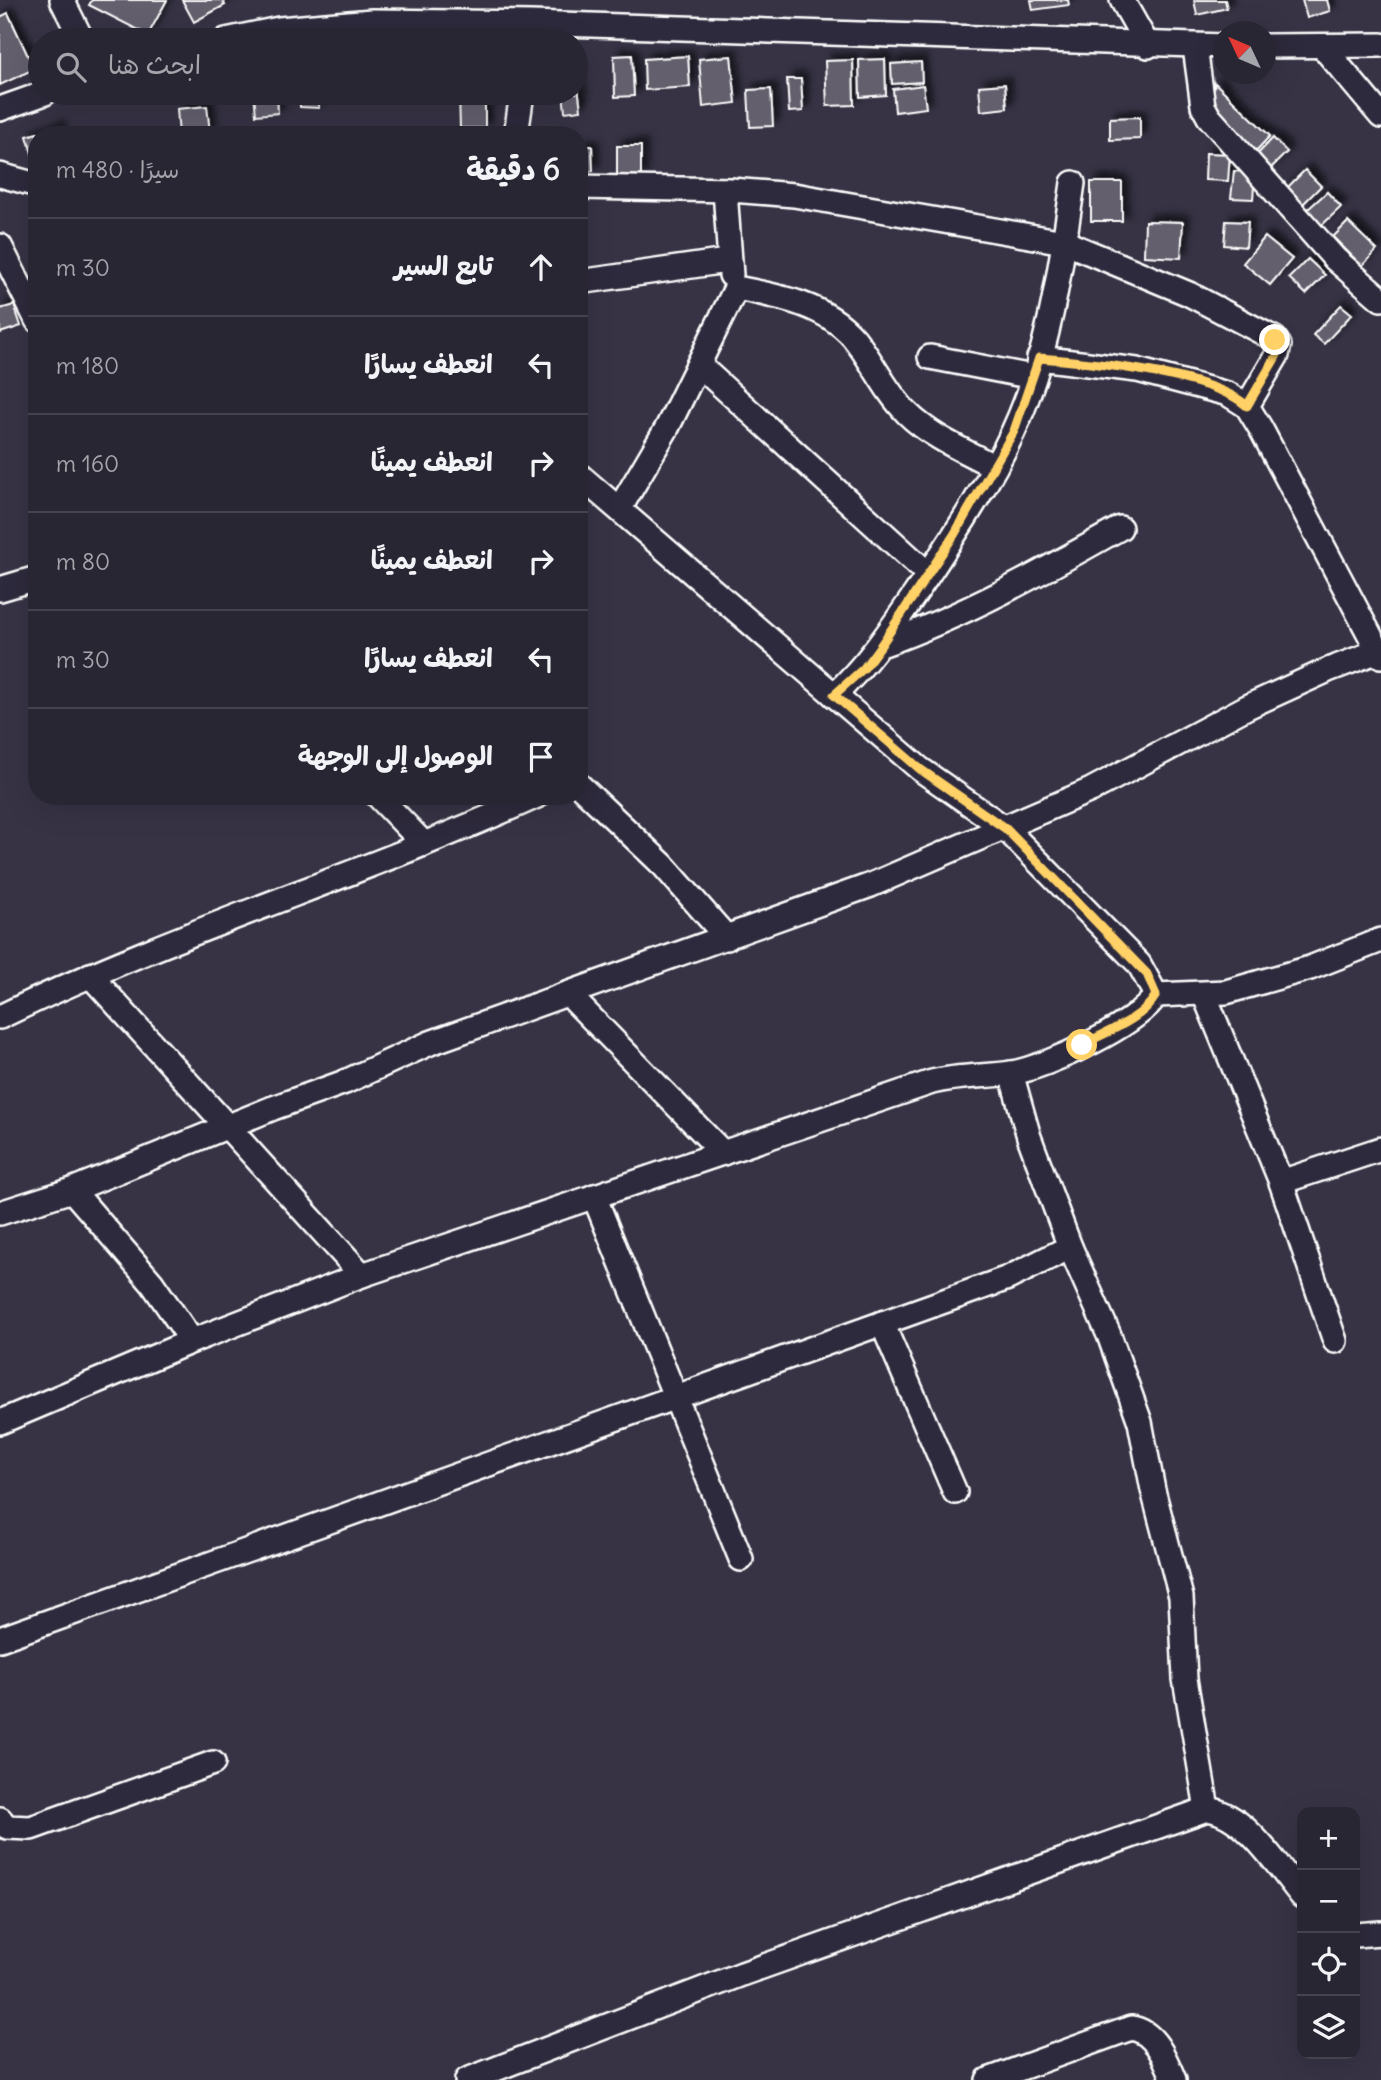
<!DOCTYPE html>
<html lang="ar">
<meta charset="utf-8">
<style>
:root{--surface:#292634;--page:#312e3c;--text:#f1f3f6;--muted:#a5a5ac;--line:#45434f}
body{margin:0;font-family:Delius,"Playpen Sans Arabic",sans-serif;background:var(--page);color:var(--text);direction:rtl}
.controls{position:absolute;right:21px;bottom:21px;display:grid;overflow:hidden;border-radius:14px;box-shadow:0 7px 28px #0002}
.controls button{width:63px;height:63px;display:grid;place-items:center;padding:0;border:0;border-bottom:2px solid var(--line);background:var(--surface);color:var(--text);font:35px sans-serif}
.compass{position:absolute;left:1213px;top:21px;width:63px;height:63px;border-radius:50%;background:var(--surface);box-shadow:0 7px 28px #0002;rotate:314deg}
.stop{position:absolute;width:21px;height:21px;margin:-16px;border:5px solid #ffd166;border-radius:50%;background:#fff}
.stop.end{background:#ffd166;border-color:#fff;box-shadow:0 2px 7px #0008}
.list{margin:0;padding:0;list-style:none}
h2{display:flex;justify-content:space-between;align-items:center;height:91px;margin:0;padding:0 28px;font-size:30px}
h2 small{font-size:23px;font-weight:400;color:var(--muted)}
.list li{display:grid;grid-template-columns:46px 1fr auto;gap:21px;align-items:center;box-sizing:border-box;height:98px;padding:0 28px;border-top:2px solid var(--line)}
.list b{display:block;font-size:26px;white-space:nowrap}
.list em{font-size:23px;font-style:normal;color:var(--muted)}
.icon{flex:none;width:38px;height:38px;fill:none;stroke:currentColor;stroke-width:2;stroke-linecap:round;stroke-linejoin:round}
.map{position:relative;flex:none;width:1381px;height:2080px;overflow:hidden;direction:ltr}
.search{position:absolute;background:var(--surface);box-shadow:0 7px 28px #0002;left:28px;top:28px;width:560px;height:77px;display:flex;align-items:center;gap:18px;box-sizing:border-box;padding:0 24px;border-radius:38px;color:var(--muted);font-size:26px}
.panel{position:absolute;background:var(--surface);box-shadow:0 7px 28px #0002;left:28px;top:126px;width:560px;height:679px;border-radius:28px;direction:rtl}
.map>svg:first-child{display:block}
.building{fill:#635f6d;stroke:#fff;stroke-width:2;filter:url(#shadow)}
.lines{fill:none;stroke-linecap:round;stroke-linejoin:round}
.minor-casing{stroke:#fff;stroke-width:28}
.minor{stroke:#2f2a3d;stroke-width:23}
.route{stroke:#ffd166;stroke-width:9}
</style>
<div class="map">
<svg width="1381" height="2080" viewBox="0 0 1381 2080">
<defs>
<filter id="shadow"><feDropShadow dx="6" dy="-6" stdDeviation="3.5" flood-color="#0009"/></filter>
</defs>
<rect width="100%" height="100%" fill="#373345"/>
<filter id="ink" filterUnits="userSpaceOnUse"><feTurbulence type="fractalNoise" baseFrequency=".0143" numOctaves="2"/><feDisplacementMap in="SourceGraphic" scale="14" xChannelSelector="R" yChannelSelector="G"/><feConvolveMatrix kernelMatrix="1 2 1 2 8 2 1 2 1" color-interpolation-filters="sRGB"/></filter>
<g filter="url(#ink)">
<g class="building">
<path d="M 92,0 L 167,0 L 148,35 L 89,5 Z"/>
<path d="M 182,0 L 222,0 L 225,5 L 194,22 Z"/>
<path d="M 1031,0 L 1068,0 L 1069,5 L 1033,10 Z"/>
<path d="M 1194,0 L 1225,0 L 1227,8 L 1197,15 Z"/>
<path d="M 1302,0 L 1327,0 L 1330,11 L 1307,18 Z"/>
<path d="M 8,13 L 34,69 L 0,85 L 0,17 Z"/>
<path d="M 632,55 L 634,96 L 615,97 L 614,56 Z"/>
<path d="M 688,56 L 690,87 L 645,90 L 644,59 Z"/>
<path d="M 731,56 L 736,103 L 703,107 L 699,59 Z"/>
<path d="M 885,59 L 886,95 L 860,97 L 859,60 Z"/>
<path d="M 853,60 L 854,105 L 827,106 L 825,61 Z"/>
<path d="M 921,62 L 922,82 L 892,84 L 891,64 Z"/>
<path d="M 576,72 L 581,110 L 565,112 L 563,93 L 576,93 Z"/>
<path d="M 787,79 L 801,79 L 803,111 L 789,112 Z"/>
<path d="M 1215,83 L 1270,136 L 1253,154 L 1210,112 Z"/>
<path d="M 1005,84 L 1007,108 L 981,111 L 979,86 Z"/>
<path d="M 923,85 L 926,108 L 895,112 L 893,89 Z"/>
<path d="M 771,89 L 773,126 L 750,127 L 748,90 Z"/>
<path d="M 254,93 L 277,93 L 278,113 L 256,115 Z"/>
<path d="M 300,93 L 319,93 L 319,108 L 300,107 Z"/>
<path d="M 328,93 L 357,93 L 357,97 L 328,99 Z"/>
<path d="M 459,93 L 485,93 L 485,128 L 460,128 Z"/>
<path d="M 207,106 L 210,133 L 179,135 L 177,109 Z"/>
<path d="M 1140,117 L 1140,139 L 1110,140 L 1110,118 Z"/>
<path d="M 58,127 L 60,135 L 37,135 L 35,164 L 27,136 Z"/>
<path d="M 1273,138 L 1287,152 L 1267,172 L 1254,158 Z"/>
<path d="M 592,146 L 593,171 L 579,172 L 579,147 Z"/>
<rect x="617" y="146" width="24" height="33"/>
<path d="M 1206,153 L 1230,154 L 1228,181 L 1205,180 Z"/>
<path d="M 1305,170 L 1321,186 L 1302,205 L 1286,189 Z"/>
<path d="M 1234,171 L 1255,173 L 1253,199 L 1231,198 Z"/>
<rect x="1091" y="182" width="31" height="39"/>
<path d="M 1327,192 L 1341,207 L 1321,226 L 1307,210 Z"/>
<path d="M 1145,221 L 1183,222 L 1181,258 L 1144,256 Z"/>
<path d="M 1226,221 L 1248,222 L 1246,247 L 1224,245 Z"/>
<path d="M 1348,222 L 1377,250 L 1362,266 L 1333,237 Z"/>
<path d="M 1265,237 L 1292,259 L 1270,285 L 1243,263 Z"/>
<path d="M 1308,259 L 1325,275 L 1306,294 L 1289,278 Z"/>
<path d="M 14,305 L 21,326 L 0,333 L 0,309 Z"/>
<path d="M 1341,305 L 1352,314 L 1324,344 L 1313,335 Z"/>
</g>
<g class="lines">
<g class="minor-casing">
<g id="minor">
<path d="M 62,0 L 82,40"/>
<path d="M 1122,0 L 1148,46"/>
<path d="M 226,40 L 279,29 L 372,21 L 531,23 L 1224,46"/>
<path d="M 1266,46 L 1381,45"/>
<path d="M 1195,47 L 1203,106 L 1209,117 L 1335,259 L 1381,299"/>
<path d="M 1323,47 L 1381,116"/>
<path d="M 0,109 L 45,93"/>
<path d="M 516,135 L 522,93"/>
<path d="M 0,175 L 37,185"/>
<path d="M 579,187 L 731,190 L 794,195 L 1064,242 L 1189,294 L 1275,339 L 1279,345 L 1277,355 L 1247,406"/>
<path d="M 725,190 L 731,275"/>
<path d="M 0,246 L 37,320"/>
<path d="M 579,282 L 727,261"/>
<path d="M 930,357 L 1033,377"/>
<path d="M 1039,358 L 1137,370 L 1228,394 L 1247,406 L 1261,429 L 1381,656"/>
<path d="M 699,365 L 928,574"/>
<path d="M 579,475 L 920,769 L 1006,829 L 1139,964 L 1156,995"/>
<path d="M 620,508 L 667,428 L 736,288 C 777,296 825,304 854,338 C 873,362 886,392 907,413 C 931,437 965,451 995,467"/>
<path d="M 0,589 L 37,578"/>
<path d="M 881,645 C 966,615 1042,572 1120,528"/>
<path d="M 834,695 C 872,660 897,620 926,578 C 957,531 989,483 1013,432 C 1049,355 1061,266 1073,183"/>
<path d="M 579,785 L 663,865 L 727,938"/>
<path d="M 378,796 L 424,844"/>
<path d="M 90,975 L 362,1275"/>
<path d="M 568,994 L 723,1153"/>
<path d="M 1204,994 L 1281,1182 L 1381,1149"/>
<path d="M 0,1017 C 174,932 360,876 537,796"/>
<path d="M 1281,1182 L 1335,1341"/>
<path d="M 72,1190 L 273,1108 L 345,1082 L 430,1043 L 871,885 L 1091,790 L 1247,707 L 1328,670 L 1381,650"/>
<path d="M 594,1196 L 741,1559"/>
<path d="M 0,1213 L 72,1190 L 152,1283 L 192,1341 L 0,1422"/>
<path d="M 1070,1247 L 1109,1335 L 1140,1422 L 1153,1490 L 1181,1597 L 1185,1679 L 1207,1809"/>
<path d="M 882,1323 L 955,1492"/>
<path d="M 192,1341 L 362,1275 L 932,1082 C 960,1075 985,1077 1012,1073 C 1047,1067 1138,1025 1156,995 L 1226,992 L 1310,968 L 1381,940"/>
<path d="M 0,1639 L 961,1295 L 1008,1278 L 1070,1247 L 1029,1137 L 1011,1073"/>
<path d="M 0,1819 L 7,1827 L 31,1828 L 213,1763"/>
<path d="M 1355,1935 L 1381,1933"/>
<path d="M 467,2080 L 742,1974 L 1207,1809 C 1245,1813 1279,1868 1302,1896"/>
<path d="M 988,2080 L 1131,2028 C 1155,2031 1166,2060 1174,2080"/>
</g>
</g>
<use href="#minor" class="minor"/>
</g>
</g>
<g class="lines" filter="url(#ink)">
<path class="route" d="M 1082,1045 C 1106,1032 1142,1020 1156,995 L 1147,974 L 1006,829 L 920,769 L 834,695 L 864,668 L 881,645 L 954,535 L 1014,431 L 1039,358 C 1088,362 1213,374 1247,406 L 1277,355 L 1279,345 L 1275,340"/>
</g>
</svg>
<div class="controls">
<button>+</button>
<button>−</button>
<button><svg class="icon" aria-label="locate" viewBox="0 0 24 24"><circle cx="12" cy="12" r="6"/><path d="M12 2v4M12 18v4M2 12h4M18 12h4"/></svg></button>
<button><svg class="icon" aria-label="layers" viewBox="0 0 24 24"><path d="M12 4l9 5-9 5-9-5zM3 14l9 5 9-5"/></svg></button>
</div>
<svg class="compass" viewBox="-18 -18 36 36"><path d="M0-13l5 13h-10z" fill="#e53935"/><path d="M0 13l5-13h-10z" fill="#a5a5ac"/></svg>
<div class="stop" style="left:1082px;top:1045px"></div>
<div class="stop end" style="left:1275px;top:340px"></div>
<div class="search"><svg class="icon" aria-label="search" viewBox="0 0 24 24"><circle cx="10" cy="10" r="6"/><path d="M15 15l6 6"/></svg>ابحث هنا</div>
<section class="panel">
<h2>6 دقيقة<small>سيرًا · 480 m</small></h2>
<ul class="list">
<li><svg class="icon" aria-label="ahead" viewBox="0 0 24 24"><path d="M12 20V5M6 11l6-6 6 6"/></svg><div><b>تابع السير</b></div><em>30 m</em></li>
<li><svg class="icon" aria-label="left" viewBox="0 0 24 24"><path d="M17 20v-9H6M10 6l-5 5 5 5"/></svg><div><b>انعطف يسارًا</b></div><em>180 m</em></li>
<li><svg class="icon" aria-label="right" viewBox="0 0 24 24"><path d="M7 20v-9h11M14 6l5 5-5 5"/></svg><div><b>انعطف يمينًا</b></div><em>160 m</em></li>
<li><svg class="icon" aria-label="right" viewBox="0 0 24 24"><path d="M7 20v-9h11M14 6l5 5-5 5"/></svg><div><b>انعطف يمينًا</b></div><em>80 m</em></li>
<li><svg class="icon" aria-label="left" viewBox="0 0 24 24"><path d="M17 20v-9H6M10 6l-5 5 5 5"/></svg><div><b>انعطف يسارًا</b></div><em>30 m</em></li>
<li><svg class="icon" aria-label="arrive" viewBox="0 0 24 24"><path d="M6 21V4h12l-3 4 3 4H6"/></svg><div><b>الوصول إلى الوجهة</b></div></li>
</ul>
</section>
</div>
